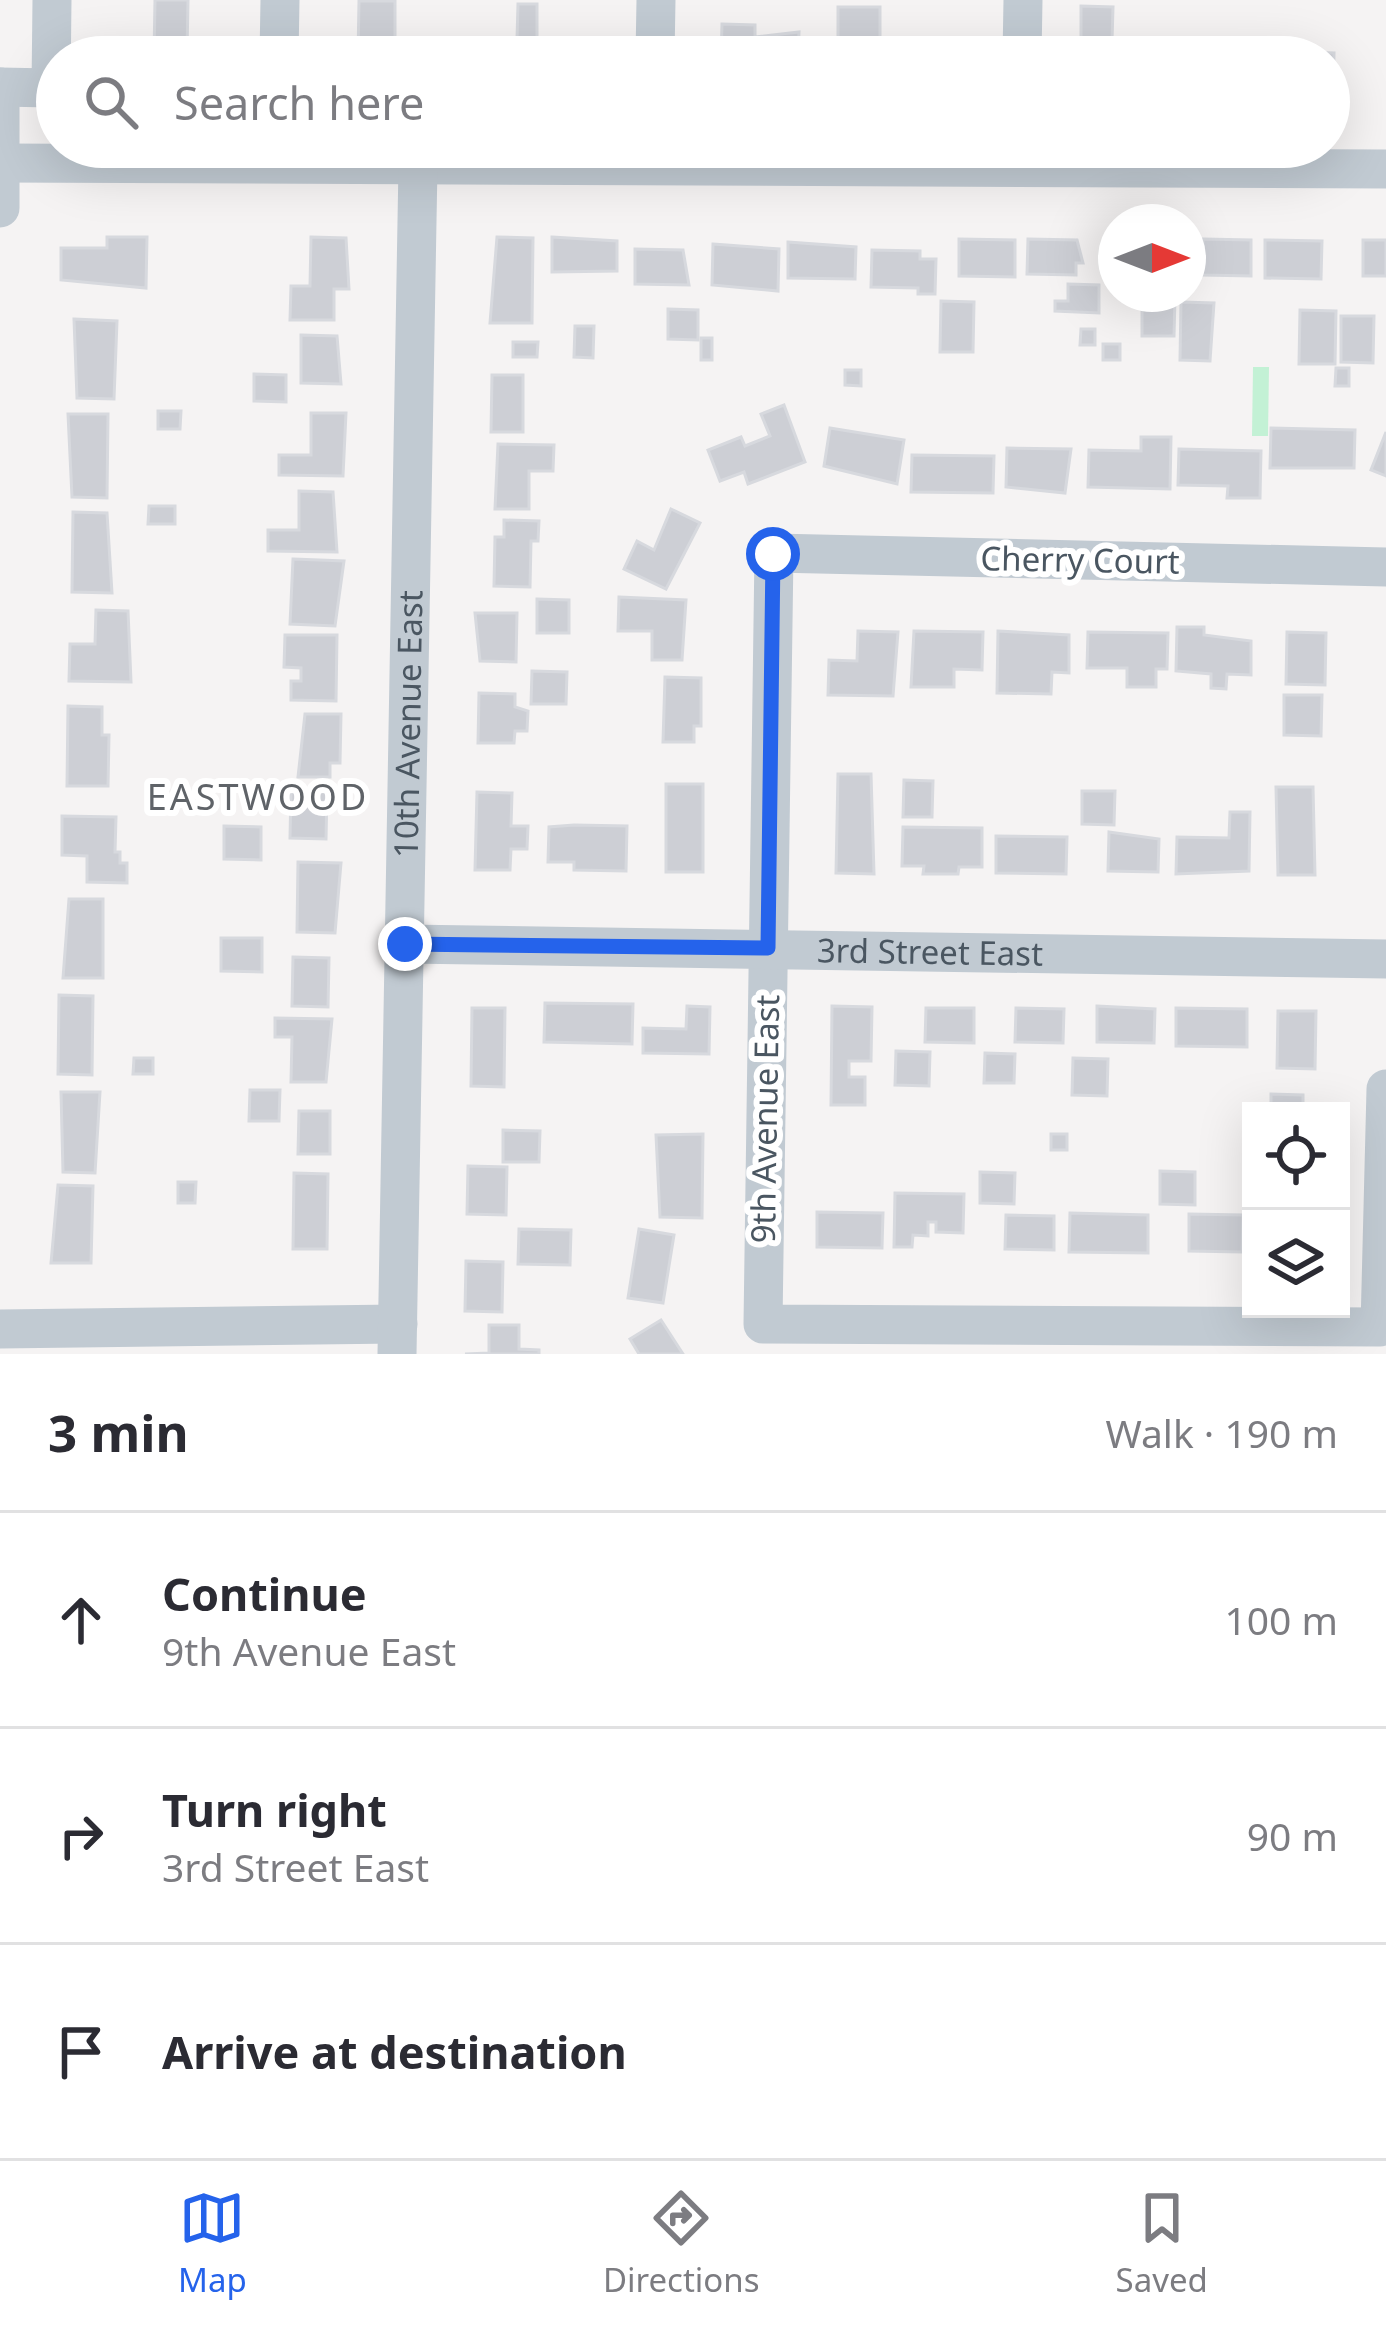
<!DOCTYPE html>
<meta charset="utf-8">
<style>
:root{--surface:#fff;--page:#f2f2f3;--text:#2b2b33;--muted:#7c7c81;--line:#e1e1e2;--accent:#2563eb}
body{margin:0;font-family:"Noto Sans",sans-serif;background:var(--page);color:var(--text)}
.controls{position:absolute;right:36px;bottom:36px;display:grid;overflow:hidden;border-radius:0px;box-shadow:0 12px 48px #0002}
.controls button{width:108px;height:108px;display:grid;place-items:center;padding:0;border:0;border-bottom:3px solid var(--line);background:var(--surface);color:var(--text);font:60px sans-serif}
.compass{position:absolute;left:1098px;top:204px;width:108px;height:108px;border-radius:50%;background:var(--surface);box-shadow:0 12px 48px #0002;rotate:90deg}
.stop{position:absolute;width:36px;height:36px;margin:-27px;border:9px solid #2563eb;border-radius:50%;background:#fff}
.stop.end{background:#2563eb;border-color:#fff;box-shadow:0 3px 12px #0008}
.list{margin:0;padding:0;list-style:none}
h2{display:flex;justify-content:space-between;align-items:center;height:156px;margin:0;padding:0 48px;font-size:51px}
h2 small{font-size:39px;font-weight:400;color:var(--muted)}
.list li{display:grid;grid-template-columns:78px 1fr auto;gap:36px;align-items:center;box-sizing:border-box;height:216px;padding:0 48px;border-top:3px solid var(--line)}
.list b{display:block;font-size:45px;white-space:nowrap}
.list p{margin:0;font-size:39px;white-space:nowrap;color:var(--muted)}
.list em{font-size:39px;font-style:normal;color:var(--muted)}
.icon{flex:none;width:66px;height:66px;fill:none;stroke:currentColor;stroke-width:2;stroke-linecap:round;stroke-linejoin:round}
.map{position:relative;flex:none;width:1386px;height:1354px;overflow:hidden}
.search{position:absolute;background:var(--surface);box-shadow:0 12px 48px #0002;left:36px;right:36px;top:36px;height:132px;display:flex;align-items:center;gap:30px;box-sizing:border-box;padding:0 42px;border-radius:66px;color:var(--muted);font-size:45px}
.sheet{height:804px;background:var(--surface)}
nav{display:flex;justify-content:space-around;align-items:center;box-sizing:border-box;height:168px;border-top:3px solid var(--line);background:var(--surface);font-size:33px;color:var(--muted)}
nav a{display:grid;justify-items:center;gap:6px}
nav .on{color:var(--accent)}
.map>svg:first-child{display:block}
.green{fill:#c3f1d5}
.building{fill:#cdcfd5;stroke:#d7d9de;stroke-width:3}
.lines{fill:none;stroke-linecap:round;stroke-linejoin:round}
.minor{stroke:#c1cad2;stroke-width:39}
.route{stroke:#2563eb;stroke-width:15}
.labels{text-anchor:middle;stroke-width:12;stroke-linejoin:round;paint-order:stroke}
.street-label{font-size:33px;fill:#4a5661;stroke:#fff}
.neighbourhood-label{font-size:36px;letter-spacing:3px;fill:#5f6368;stroke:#fff}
</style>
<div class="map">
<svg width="1386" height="1354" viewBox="0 0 1386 1354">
<rect width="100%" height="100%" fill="#f5f3f3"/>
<path class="green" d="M 1253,367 L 1269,367 L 1268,436 L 1252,436 Z"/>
<g class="building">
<path d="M 155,0 L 188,0 L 187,54 L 219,57 L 154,57 Z"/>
<path d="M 359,1 L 395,1 L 395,57 L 358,57 Z"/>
<path d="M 518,4 L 537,4 L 537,40 L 517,40 Z"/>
<path d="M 1081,6 L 1113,7 L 1112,41 L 1081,41 Z"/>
<path d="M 838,7 L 880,7 L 880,42 L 838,41 Z"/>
<path d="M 722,24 L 755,25 L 755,37 L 799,32 L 798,57 L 721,57 Z"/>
<path d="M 1128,38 L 1152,38 L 1152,51 L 1166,51 L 1166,57 L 1111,57 L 1111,51 L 1128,51 Z"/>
<path d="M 445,43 L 508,44 L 508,57 L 445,57 Z"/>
<path d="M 885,44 L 957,45 L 957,57 L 885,57 Z"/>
<path d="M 541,48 L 591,49 L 591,57 L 541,57 Z"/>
<path d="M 1175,49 L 1243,54 L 1243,57 L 1175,57 Z"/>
<path d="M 1258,51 L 1334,53 L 1333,95 L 1329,57 L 1258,57 Z"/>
<path d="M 107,237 L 147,237 L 146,288 L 61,280 L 61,248 L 107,248 Z"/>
<path d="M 311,237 L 346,238 L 349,289 L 334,289 L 334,320 L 290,320 L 291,286 L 310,286 Z"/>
<path d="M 497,237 L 533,238 L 532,323 L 490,323 Z"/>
<path d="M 552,237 L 617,241 L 617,271 L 552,272 Z"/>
<path d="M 1107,238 L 1116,239 L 1116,275 L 1106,275 Z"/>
<path d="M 959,239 L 1015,240 L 1015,277 L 959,276 Z"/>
<path d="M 1028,239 L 1077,240 L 1083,263 L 1076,263 L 1076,275 L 1027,274 Z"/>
<path d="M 1203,239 L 1251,240 L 1251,276 L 1202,275 Z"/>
<path d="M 1265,240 L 1322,241 L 1321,279 L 1265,278 Z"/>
<rect x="1363" y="240" width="23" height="36"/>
<path d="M 788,242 L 856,247 L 855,279 L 788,278 Z"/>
<path d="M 713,244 L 779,249 L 778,291 L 712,285 Z"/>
<path d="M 635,249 L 683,250 L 689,285 L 635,284 Z"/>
<path d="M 872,250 L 920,251 L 920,259 L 936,259 L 935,294 L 918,294 L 918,288 L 871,287 Z"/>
<path d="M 1068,284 L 1099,285 L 1099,313 L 1055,311 L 1055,301 L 1068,301 Z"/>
<path d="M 1142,296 L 1175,297 L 1174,336 L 1142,336 Z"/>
<path d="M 941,301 L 974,302 L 973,352 L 940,352 Z"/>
<path d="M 1181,302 L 1214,303 L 1210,361 L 1180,360 Z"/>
<path d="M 668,309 L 698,310 L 698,340 L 668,339 Z"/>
<path d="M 1300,310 L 1336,311 L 1335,364 L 1299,364 Z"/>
<path d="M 1341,316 L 1374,316 L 1373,363 L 1341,362 Z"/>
<path d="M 74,319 L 117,321 L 114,399 L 77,398 Z"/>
<path d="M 575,326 L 594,326 L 593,358 L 574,357 Z"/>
<path d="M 1081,329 L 1095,329 L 1095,345 L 1080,345 Z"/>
<path d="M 301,335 L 337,336 L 341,384 L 301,383 Z"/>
<rect x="701" y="338" width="11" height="22"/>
<path d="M 513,342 L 538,342 L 537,357 L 513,357 Z"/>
<rect x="1103" y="344" width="17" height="16"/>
<path d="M 1336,368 L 1349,368 L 1349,386 L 1335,386 Z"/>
<path d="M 845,370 L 861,370 L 861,386 L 845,385 Z"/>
<path d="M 254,374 L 286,375 L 286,402 L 254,401 Z"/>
<path d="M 492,375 L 523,375 L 523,432 L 491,432 Z"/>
<path d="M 784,405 L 805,462 L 748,484 L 744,472 L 720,481 L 708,450 L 741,437 L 745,446 L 770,436 L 761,414 Z"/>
<path d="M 158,411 L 181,411 L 180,429 L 158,429 Z"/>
<path d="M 311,413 L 346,413 L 343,476 L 279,475 L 279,455 L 311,455 Z"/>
<path d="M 68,414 L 108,414 L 107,498 L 72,497 Z"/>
<path d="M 830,428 L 904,440 L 897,484 L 824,466 Z"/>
<path d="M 1271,428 L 1355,430 L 1354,468 L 1270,468 Z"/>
<path d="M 1386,432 L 1386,476 L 1371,470 Z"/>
<path d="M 1141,437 L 1171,437 L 1170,489 L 1088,487 L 1089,450 L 1141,451 Z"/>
<path d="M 498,444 L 554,445 L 553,471 L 529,471 L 529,509 L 495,509 Z"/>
<path d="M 1007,448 L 1071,449 L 1065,493 L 1006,487 Z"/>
<path d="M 1179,449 L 1261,451 L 1260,498 L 1227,498 L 1228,486 L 1178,485 Z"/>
<path d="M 912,455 L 994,456 L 993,493 L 911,492 Z"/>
<path d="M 299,491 L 333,492 L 337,552 L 268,551 L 268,530 L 299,530 Z"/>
<path d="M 149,506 L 175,506 L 175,524 L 148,524 Z"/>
<path d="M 671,509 L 700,523 L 666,589 L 624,569 L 637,541 L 654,550 Z"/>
<path d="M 73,512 L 107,513 L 112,593 L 72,592 Z"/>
<path d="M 504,520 L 539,521 L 538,541 L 531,541 L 530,587 L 494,586 L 495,537 L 504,537 Z"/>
<path d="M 293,559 L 344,561 L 335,626 L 290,624 Z"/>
<path d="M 619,597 L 686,600 L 682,660 L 652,660 L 652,631 L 618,631 Z"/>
<path d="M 537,599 L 569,600 L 569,633 L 537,633 Z"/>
<path d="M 96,610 L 128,611 L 131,682 L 69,681 L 70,644 L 95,644 Z"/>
<path d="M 475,613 L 517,613 L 516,662 L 480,661 Z"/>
<path d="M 1177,627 L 1204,627 L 1204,635 L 1251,641 L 1251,675 L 1227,674 L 1226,689 L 1211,688 L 1211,674 L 1176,671 Z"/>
<path d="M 858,631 L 898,632 L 893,696 L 828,695 L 829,660 L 857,661 Z"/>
<path d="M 914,631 L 983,632 L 982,670 L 954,669 L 954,687 L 911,687 Z"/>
<path d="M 998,631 L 1069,635 L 1069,673 L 1052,672 L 1051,694 L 997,693 Z"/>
<path d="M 1088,632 L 1168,633 L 1167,669 L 1156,669 L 1156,687 L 1127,687 L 1127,668 L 1087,668 Z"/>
<path d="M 1287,632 L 1326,633 L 1325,685 L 1286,684 Z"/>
<path d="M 285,635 L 337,635 L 336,701 L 291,700 L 291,681 L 301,681 L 301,668 L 284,667 Z"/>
<path d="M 532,671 L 567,672 L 566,704 L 531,704 Z"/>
<path d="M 665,677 L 701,678 L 701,726 L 694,726 L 694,742 L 663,742 Z"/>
<path d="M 479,693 L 515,694 L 515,707 L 528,711 L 527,731 L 515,731 L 514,743 L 478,743 Z"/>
<path d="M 1284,695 L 1322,695 L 1321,736 L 1284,735 Z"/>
<path d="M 68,706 L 102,707 L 102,735 L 109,735 L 108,786 L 67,786 Z"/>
<path d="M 305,714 L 341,714 L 340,763 L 330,763 L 330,777 L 298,777 Z"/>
<path d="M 838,774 L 871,774 L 874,874 L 836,873 Z"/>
<path d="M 904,780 L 933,781 L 932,817 L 903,817 Z"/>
<rect x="666" y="784" width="37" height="88"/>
<path d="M 1276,787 L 1313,787 L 1315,875 L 1278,875 Z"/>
<path d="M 291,790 L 327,791 L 326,839 L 290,838 Z"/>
<path d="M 1082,791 L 1115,791 L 1114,825 L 1082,824 Z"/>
<path d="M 477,792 L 512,793 L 511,826 L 528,826 L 527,849 L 511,849 L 510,870 L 475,870 Z"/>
<path d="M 1230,812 L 1250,812 L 1249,871 L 1176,874 L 1177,837 L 1229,838 Z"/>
<path d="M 62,816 L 116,817 L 115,852 L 120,852 L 120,863 L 127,863 L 127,883 L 87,882 L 87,856 L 62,855 Z"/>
<path d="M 574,825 L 627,826 L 626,871 L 574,870 L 574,862 L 548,862 L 549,827 Z"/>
<path d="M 224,826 L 261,827 L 261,860 L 224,859 Z"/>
<path d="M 903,827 L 982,828 L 982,867 L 959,867 L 958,874 L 923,874 L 924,866 L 902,866 Z"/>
<path d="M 1109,832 L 1159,839 L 1158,872 L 1108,871 Z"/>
<path d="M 996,836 L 1067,837 L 1066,874 L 996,873 Z"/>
<path d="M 298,862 L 341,863 L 335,933 L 297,932 Z"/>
<path d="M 69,899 L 103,899 L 103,978 L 63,978 Z"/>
<path d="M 221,938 L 262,938 L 262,972 L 221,971 Z"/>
<path d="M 293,957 L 329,958 L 328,1007 L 292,1006 Z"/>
<path d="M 59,995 L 93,996 L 92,1075 L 58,1074 Z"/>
<path d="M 545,1003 L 633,1004 L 632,1044 L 544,1042 Z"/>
<path d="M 687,1006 L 710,1007 L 709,1054 L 643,1053 L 643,1028 L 686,1029 Z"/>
<path d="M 832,1006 L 872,1007 L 871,1061 L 849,1061 L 849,1077 L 865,1077 L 865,1105 L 831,1105 Z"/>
<path d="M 1097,1006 L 1155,1009 L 1154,1043 L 1097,1042 Z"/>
<path d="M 472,1008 L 505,1008 L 504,1087 L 471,1086 Z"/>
<path d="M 926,1008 L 974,1008 L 974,1043 L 925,1042 Z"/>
<path d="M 1016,1008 L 1064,1009 L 1063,1043 L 1015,1042 Z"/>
<path d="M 1176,1008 L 1247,1009 L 1247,1047 L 1176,1046 Z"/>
<path d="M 1278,1011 L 1316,1011 L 1315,1069 L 1277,1068 Z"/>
<path d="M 275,1018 L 332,1019 L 326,1082 L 291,1082 L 292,1037 L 275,1037 Z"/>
<path d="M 896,1051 L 930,1052 L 929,1086 L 895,1085 Z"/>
<path d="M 985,1053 L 1015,1054 L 1014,1083 L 984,1083 Z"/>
<path d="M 134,1058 L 153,1058 L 153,1074 L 133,1074 Z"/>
<path d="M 1073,1058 L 1108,1059 L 1107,1096 L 1072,1095 Z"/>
<path d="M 250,1090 L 280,1090 L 279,1121 L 249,1121 Z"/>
<path d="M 61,1092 L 100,1092 L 95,1173 L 63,1172 Z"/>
<path d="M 1271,1094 L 1303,1095 L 1303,1111 L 1271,1111 Z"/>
<path d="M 299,1111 L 330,1111 L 330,1154 L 298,1154 Z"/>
<path d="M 503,1130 L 540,1131 L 539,1162 L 503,1162 Z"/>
<path d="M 703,1134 L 702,1218 L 660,1217 L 656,1135 Z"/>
<rect x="1051" y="1134" width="16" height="16"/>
<path d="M 468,1166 L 507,1167 L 506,1215 L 467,1214 Z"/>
<path d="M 1160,1171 L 1195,1172 L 1195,1205 L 1160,1204 Z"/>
<path d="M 980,1172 L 1015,1173 L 1014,1204 L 980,1203 Z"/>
<path d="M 294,1173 L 328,1174 L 327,1249 L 293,1249 Z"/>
<path d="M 178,1182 L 196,1182 L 195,1203 L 178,1203 Z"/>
<path d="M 58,1185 L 93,1186 L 91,1263 L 51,1263 Z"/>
<path d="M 895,1193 L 964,1194 L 963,1233 L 936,1232 L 936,1222 L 928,1222 L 928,1236 L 913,1235 L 912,1247 L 894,1247 Z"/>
<path d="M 817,1212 L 883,1213 L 882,1248 L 817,1247 Z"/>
<path d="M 1070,1213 L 1148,1215 L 1148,1253 L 1069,1252 Z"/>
<path d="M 1189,1214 L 1243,1215 L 1242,1252 L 1189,1251 Z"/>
<path d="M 1006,1215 L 1054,1216 L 1054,1250 L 1005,1249 Z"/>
<path d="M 519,1229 L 571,1230 L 570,1265 L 518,1264 Z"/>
<path d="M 639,1229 L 674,1235 L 663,1303 L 628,1298 Z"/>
<path d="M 466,1261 L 503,1262 L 502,1312 L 465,1311 Z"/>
<path d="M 661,1320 L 683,1354 L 639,1354 L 630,1339 Z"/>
<path d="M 489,1325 L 519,1325 L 519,1349 L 539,1350 L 539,1354 L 465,1354 L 489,1353 Z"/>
</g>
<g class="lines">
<g class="minor">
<path d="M 279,57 L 280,0"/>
<path d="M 655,57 L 656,0"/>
<path d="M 1022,57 L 1023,0"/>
<path d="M 0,87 L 51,88 L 52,0"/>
<path d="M 0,163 L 1386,169"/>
<path d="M 0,208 L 0,87"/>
<path d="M 1386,567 L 774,553 L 763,1324 L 1380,1327 L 1386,1089"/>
<path id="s1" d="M 405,944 L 1386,959"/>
<path d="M 0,1329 L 398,1324"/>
<path id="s2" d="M 397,1354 L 418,165"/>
</g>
</g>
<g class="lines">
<path class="route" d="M 405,944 L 768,948 L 773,554"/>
</g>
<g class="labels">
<g class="street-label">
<text transform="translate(1080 560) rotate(1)" y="12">Cherry Court</text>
<text dy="12" stroke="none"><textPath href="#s2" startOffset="630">10th Avenue East</textPath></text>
<text dy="12" stroke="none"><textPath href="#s1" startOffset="525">3rd Street East</textPath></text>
<text transform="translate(765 1119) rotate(-89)" y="12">9th Avenue East</text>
</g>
<g class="neighbourhood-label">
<text x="258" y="810">EASTWOOD</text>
</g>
</g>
</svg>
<div class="controls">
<button><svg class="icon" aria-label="locate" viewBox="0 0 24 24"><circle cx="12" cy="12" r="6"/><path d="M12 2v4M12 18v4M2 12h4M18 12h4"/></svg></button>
<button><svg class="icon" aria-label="layers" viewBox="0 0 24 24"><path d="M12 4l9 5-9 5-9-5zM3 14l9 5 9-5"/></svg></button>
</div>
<svg class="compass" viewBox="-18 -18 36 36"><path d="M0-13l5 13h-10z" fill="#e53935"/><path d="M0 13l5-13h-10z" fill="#7c7c81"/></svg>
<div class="stop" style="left:773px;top:554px"></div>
<div class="stop end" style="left:405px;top:944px"></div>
<div class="search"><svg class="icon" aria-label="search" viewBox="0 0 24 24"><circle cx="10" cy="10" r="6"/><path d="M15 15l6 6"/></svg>Search here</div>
</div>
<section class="sheet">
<h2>3 min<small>Walk · 190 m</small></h2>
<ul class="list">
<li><svg class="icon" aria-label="ahead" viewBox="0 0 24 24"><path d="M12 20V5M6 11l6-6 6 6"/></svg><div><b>Continue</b><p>9th Avenue East</p></div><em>100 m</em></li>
<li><svg class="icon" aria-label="right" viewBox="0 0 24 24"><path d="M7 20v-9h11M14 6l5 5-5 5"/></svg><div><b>Turn right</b><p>3rd Street East</p></div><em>90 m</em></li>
<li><svg class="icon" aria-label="arrive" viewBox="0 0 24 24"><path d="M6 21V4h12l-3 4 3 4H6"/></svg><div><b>Arrive at destination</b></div></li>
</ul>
</section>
<nav>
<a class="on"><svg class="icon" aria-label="map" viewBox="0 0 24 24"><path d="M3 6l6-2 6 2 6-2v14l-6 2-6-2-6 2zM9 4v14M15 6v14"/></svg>Map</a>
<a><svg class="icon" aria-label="directions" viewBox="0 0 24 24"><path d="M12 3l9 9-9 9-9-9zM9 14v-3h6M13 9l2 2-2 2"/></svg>Directions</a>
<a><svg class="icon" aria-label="saved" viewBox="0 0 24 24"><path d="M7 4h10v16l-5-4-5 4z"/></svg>Saved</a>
</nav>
